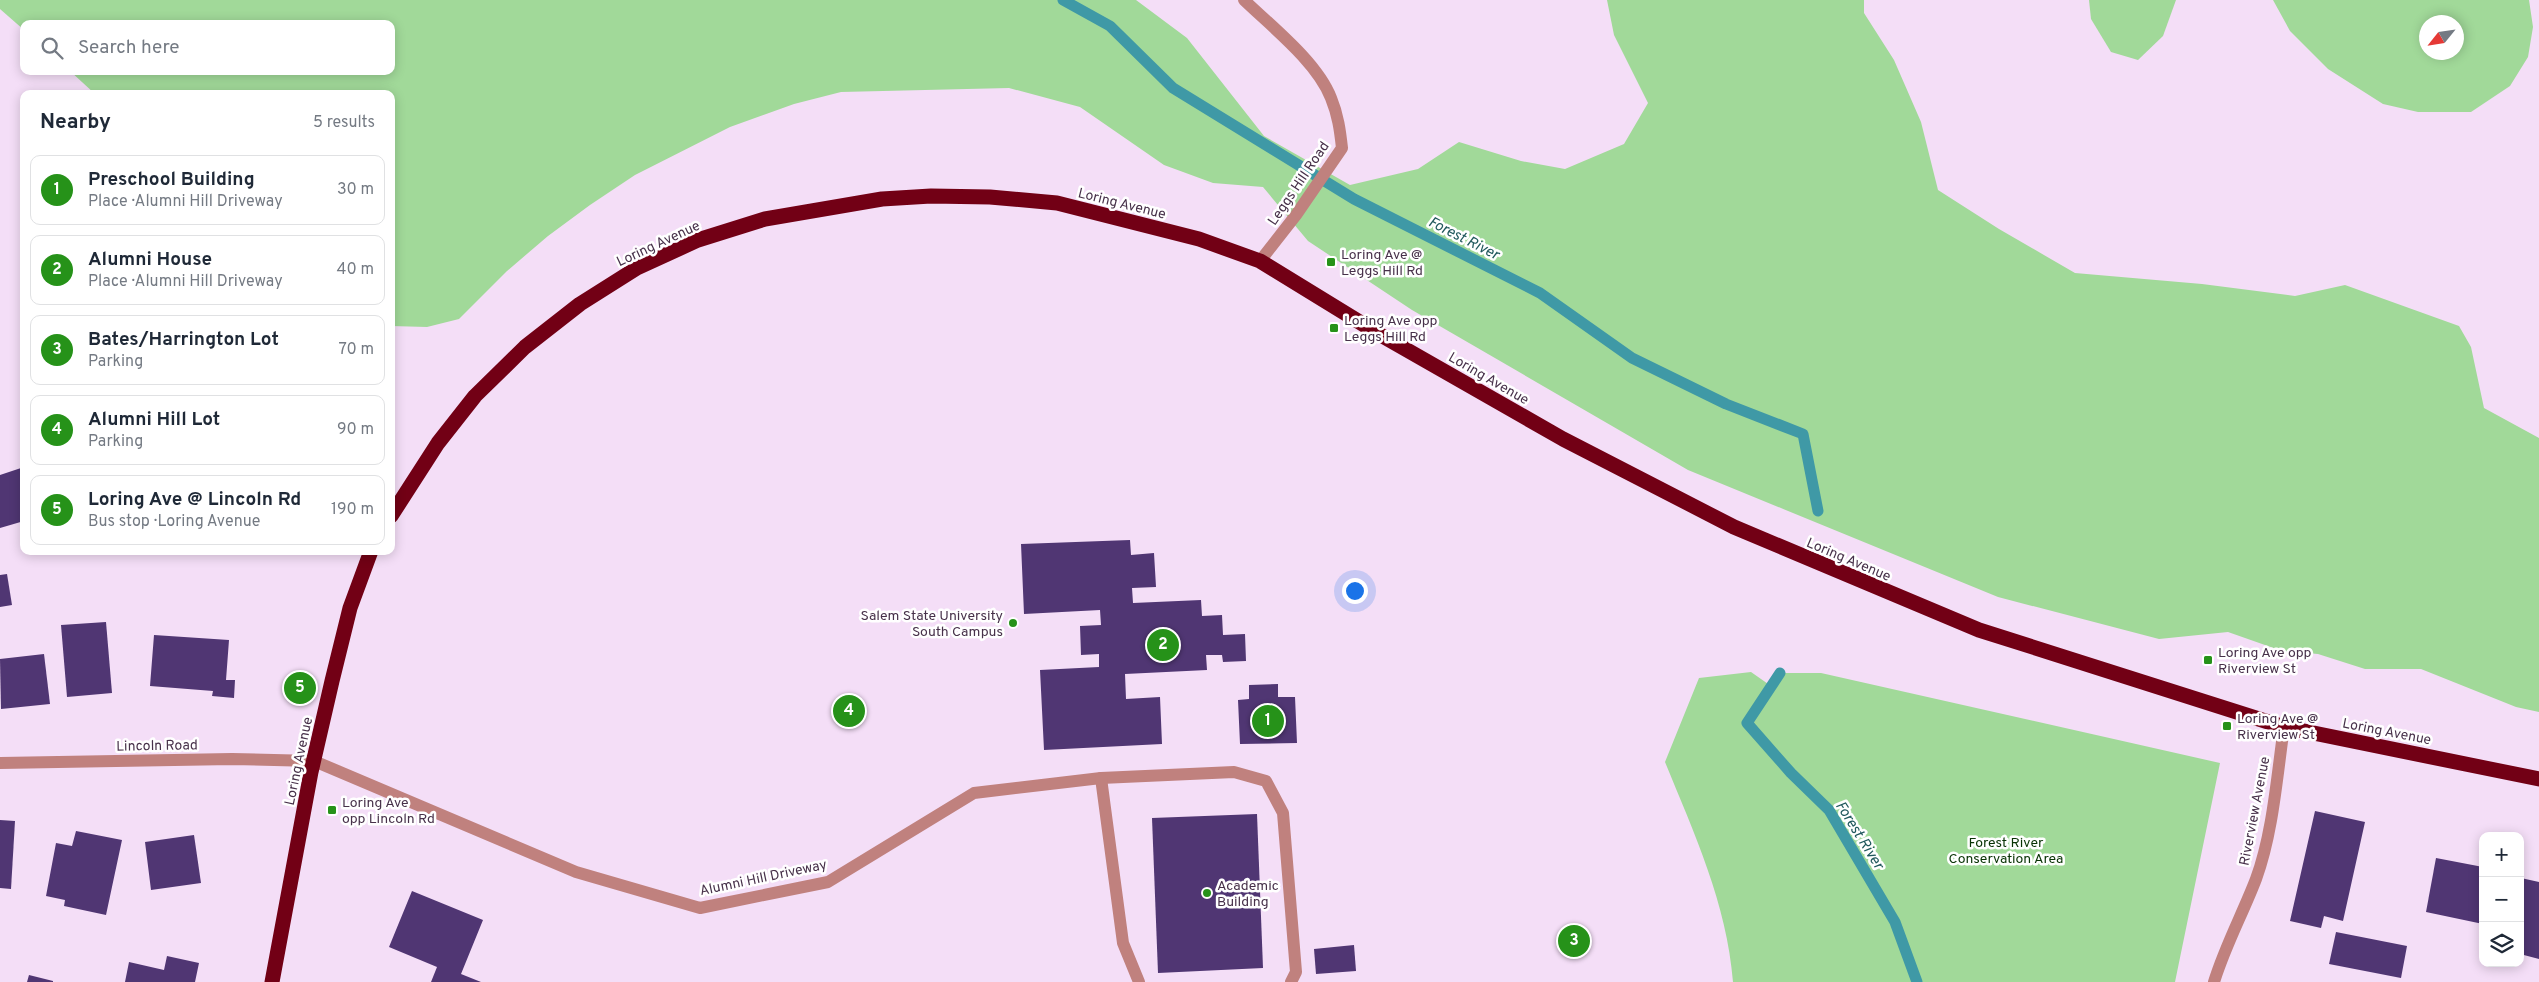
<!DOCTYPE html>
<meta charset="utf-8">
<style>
:root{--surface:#fff;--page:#f2f2f3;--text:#1f2937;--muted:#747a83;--line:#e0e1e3;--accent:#269219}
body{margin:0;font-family:Overpass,sans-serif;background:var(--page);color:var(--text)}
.controls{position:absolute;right:15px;bottom:15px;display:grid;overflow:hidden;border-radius:10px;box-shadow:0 2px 12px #0003}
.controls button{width:45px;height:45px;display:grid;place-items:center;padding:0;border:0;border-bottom:1px solid var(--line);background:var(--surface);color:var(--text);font:25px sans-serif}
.compass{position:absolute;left:2419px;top:15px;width:45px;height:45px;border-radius:50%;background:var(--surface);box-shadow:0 2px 12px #0003;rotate:240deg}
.you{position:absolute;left:1354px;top:590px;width:18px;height:18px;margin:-12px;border:4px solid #fff;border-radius:50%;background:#1a73e8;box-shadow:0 0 0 8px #1a73e833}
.badge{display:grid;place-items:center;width:32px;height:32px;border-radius:50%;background:var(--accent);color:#fff;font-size:16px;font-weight:700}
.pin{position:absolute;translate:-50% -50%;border:2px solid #fff;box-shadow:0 1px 5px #0006}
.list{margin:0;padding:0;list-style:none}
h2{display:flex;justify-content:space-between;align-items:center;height:65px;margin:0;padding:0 20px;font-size:21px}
h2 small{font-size:16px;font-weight:400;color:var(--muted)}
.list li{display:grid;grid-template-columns:32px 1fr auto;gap:15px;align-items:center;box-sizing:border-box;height:70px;margin:0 10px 10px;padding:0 10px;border:1px solid var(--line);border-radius:10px}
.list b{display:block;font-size:19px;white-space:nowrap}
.list p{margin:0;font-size:16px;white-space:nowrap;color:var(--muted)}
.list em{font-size:16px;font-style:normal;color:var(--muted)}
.icon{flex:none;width:28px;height:28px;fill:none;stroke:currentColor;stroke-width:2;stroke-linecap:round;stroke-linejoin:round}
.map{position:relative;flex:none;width:2539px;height:982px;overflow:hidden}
.search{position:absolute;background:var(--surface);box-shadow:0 2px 12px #0003;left:20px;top:20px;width:375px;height:55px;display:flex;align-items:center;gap:12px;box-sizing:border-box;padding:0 18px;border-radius:10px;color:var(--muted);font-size:19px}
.panel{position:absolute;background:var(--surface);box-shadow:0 2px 12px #0003;left:20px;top:90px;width:375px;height:465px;border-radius:10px}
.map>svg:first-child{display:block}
.green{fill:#a1d999;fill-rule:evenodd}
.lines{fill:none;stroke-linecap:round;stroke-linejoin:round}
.stream{stroke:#3f99a6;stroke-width:11}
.building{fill:#503673}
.minor{stroke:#c0817e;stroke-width:12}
.highway{stroke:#720015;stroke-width:15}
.poi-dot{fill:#269219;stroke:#fff;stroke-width:2}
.labels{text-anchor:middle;stroke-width:5;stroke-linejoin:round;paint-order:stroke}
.street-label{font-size:14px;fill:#47314a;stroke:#fff}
.poi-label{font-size:14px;fill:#47314a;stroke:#fff;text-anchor:start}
.park-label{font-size:14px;fill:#083304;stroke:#fff}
.water-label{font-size:15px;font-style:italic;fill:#20585c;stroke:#fff}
</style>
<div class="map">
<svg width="2539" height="982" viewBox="0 0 2539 982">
<rect width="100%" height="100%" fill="#f4def7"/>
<g class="green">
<path d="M 0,0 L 1136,0 L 1187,38 L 1264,136 L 1350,185 L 1418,169 L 1459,142 L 1521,161 L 1565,169 L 1624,144 L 1648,103 L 1614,35 L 1607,0 L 1864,0 L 1864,13 L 1894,60 L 1921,122 L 1938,190 L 1999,229 L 2075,273 L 2202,284 L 2295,296 L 2345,285 L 2459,326 L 2471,347 L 2484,408 L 2539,438 L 2539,712 L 2516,707 L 2421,669 L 2365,669 L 2318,654 L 2282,651 L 2228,632 L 2159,639 L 1998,597 L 1688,470 L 1412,310 L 1308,241 L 1263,187 L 1213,183 L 1164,165 L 1080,107 L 1009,88 L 841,92 L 794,104 L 730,127 L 635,175 L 590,205 L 548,236 L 507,271 L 459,319 L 427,327 L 391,326 L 391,94 L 95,94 L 70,71 L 391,71 L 391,24 L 24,24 L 24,30 L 0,9 Z"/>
<path d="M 2089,0 L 2176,0 L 2163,36 L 2138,60 L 2111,52 L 2091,19 Z"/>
<path d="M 2273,0 L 2529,0 L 2533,27 L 2528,57 L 2510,86 L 2471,112 L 2418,112 L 2383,104 L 2328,69 L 2290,31 ZM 2426,22 L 2456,22 L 2456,52 L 2426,52 Z"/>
<path d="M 1751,672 L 1771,686 L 1780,673 L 1821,673 L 2220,763 L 2175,982 L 1733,982 C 1727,904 1694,833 1665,762 L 1699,678 Z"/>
</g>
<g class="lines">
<g class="stream">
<path d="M 1063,0 L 1110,26 L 1173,88 L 1354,199 L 1540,293 L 1632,358 L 1726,404 L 1803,434 L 1818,511"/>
<path d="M 1780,673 L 1747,723 L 1791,773 L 1829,810 L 1895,922 L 1917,982"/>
</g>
</g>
<g class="building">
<path d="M 24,467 L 24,521 L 0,528 L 0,475 Z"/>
<path d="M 1130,540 L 1131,555 L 1154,553 L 1156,587 L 1132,588 L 1133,603 L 1201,600 L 1202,616 L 1222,615 L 1223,635 L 1245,634 L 1246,661 L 1223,662 L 1222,655 L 1206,655 L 1207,670 L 1125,674 L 1126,699 L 1160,697 L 1162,744 L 1044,750 L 1040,670 L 1099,667 L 1099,654 L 1081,655 L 1080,626 L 1101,625 L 1100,610 L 1024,614 L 1021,544 Z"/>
<path d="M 7,574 L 12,605 L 0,607 L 0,575 Z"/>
<path d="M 106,622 L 112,693 L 67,697 L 61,625 Z"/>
<path d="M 154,635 L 229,640 L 226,680 L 235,680 L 234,698 L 212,696 L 213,691 L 150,686 Z"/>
<path d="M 44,654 L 50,704 L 1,709 L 0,659 Z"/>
<path d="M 1278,684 L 1278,697 L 1295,697 L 1297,743 L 1240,744 L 1238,700 L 1249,699 L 1249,685 Z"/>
<path d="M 2315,811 L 2365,822 L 2343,921 L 2324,916 L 2321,928 L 2290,921 Z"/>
<path d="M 1257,814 L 1263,968 L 1158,973 L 1152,818 Z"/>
<path d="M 0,820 L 15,821 L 11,889 L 0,888 Z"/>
<path d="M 76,831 L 122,840 L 106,915 L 64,906 L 65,900 L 46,896 L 56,843 L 72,846 Z"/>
<path d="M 194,835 L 201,883 L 151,890 L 145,842 Z"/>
<path d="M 2436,858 L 2483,867 L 2483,924 L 2426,912 Z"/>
<path d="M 2521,878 L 2539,882 L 2539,959 L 2520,954 L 2523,934 L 2520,933 Z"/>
<path d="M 412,891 L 483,920 L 461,974 L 481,982 L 431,982 L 437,967 L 389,947 Z"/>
<path d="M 2336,932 L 2407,946 L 2401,978 L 2329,964 Z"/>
<path d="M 1354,945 L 1356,971 L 1316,974 L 1314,949 Z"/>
<path d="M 167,956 L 199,963 L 195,982 L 125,982 L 129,962 L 164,970 Z"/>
<path d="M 29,975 L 53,981 L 53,982 L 27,982 Z"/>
</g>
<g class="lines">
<g class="minor">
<path d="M 1244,0 C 1272,27 1317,62 1331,98 C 1338,115 1340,130 1342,148 L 1296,215 L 1260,261"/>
<path d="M 0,763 L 232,759 L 314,761 L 576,872 L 700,908 L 828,882 L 974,793 L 1101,778 L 1234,772 L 1266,781 L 1283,813 L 1296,972 L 1291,982"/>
<path d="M 1101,778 L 1123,943 L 1139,982"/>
<path d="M 2214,982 C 2225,946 2243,913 2256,879 C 2273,833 2277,775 2284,727"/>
</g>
<g class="highway">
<path d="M 391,516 L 438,443 L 475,396 L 525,347 L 580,304 L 637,268 L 698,240 L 765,219 L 882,199 L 931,196 L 990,197 L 1057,203 L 1199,239 L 1260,261 L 1379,334 L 1563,439 L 1734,527 L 1979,630 L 2284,727 L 2539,779"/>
<path d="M 272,982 L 311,772 L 332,681 L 350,608 L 371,551"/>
</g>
</g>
<g class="poi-dot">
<rect x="1326" y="257" width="10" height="10" rx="2.5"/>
<rect x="1329" y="323" width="10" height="10" rx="2.5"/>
<circle cx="1013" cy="623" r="5"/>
<rect x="2203" y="655" width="10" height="10" rx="2.5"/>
<rect x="2222" y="721" width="10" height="10" rx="2.5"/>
<rect x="327" y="805" width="10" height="10" rx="2.5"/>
<circle cx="1207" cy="893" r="5"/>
</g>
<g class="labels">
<g class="street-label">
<text transform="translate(1298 183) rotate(-56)" y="5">Leggs Hill Road</text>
<text transform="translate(1122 203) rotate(14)" y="5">Loring Avenue</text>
<text transform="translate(658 243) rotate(-25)" y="5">Loring Avenue</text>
<text transform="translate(1489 378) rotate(30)" y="5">Loring Avenue</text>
<text transform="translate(1849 559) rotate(23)" y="5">Loring Avenue</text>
<text transform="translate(2387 731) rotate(11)" y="5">Loring Avenue</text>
<text transform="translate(157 745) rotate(-1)" y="5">Lincoln Road</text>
<text transform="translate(298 761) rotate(-78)" y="5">Loring Avenue</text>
<text transform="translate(2254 811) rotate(-79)" y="5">Riverview Avenue</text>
<text transform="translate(763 877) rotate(-12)" y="5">Alumni Hill Driveway</text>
</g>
<g class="poi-label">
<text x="1341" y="259">Loring Ave @<tspan x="1341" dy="16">Leggs Hill Rd</tspan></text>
<text x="1344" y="325">Loring Ave opp<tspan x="1344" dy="16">Leggs Hill Rd</tspan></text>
<text x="1003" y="620" text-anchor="end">Salem State University<tspan x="1003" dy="16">South Campus</tspan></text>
<text x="2218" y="657">Loring Ave opp<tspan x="2218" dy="16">Riverview St</tspan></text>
<text x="2237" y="723">Loring Ave @<tspan x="2237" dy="16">Riverview St</tspan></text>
<text x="342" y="807">Loring Ave<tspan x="342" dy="16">opp Lincoln Rd</tspan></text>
<text x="1217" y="890">Academic<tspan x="1217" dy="16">Building</tspan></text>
</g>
<g class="park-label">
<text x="2006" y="847">Forest River<tspan x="2006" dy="16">Conservation Area</tspan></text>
</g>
<g class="water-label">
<text transform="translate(1464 238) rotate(27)" y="5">Forest River</text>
<text transform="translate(1860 835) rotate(58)" y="5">Forest River</text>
</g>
</g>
</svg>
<div class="controls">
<button>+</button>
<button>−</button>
<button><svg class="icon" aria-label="layers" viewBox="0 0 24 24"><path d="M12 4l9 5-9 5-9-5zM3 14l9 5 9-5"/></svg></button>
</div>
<svg class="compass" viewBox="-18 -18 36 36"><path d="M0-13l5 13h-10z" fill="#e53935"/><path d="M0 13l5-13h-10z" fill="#747a83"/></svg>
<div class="you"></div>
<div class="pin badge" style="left:1268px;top:721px">1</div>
<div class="pin badge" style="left:1163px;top:645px">2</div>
<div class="pin badge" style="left:1574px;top:941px">3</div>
<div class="pin badge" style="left:849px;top:711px">4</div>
<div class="pin badge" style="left:300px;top:688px">5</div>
<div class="search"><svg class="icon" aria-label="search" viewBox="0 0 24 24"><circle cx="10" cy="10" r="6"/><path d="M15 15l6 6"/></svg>Search here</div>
<section class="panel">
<h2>Nearby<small>5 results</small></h2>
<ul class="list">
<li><span class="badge">1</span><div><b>Preschool Building</b><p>Place · Alumni Hill Driveway</p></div><em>30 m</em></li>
<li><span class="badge">2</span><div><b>Alumni House</b><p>Place · Alumni Hill Driveway</p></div><em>40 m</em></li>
<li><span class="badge">3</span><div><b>Bates/Harrington Lot</b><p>Parking</p></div><em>70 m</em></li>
<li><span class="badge">4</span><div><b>Alumni Hill Lot</b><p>Parking</p></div><em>90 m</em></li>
<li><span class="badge">5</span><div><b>Loring Ave @ Lincoln Rd</b><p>Bus stop · Loring Avenue</p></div><em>190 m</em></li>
</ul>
</section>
</div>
